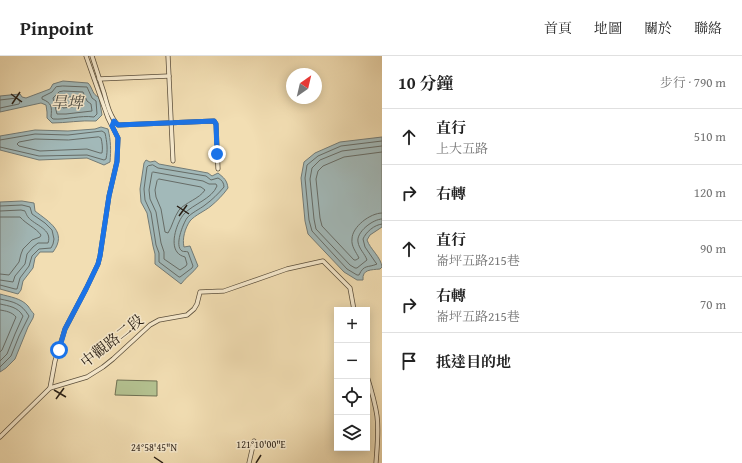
<!DOCTYPE html>
<html lang="zh-TW">
<meta charset="utf-8">
<style>
:root{--surface:#fff;--page:#f6f6f6;--text:#222;--muted:#767676;--line:#e0e0e0}
body{margin:0;font-family:"Gentium Book Plus","Noto Serif TC",serif;background:var(--page);color:var(--text)}
.controls{position:absolute;right:12px;bottom:12px;display:grid;overflow:hidden;border-radius:0px;box-shadow:0 2px 10px #0003}
.controls button{width:36px;height:36px;display:grid;place-items:center;padding:0;border:0;border-bottom:1px solid var(--line);background:var(--surface);color:var(--text);font:20px sans-serif}
.compass{position:absolute;left:286px;top:12px;width:36px;height:36px;border-radius:50%;background:var(--surface);box-shadow:0 2px 10px #0003;rotate:34deg}
.stop{position:absolute;width:12px;height:12px;margin:-9px;border:3px solid #1a73e8;border-radius:50%;background:#fff}
.stop.end{background:#1a73e8;border-color:#fff;box-shadow:0 1px 4px #0008}
.list{margin:0;padding:0;list-style:none}
h2{display:flex;justify-content:space-between;align-items:center;height:52px;margin:0;padding:0 16px;font-size:17px}
h2 small{font-size:13px;font-weight:400;color:var(--muted)}
.list li{display:grid;grid-template-columns:26px 1fr auto;gap:12px;align-items:center;box-sizing:border-box;height:56px;padding:0 16px;border-top:1px solid var(--line)}
.list b{display:block;font-size:15px;white-space:nowrap}
.list p{margin:0;font-size:13px;white-space:nowrap;color:var(--muted)}
.list em{font-size:13px;font-style:normal;color:var(--muted)}
.icon{flex:none;width:22px;height:22px;fill:none;stroke:currentColor;stroke-width:2;stroke-linecap:round;stroke-linejoin:round}
.map{position:relative;flex:none;width:382px;height:407px;overflow:hidden}
header{display:flex;align-items:center;gap:24px;box-sizing:border-box;height:56px;padding:0 20px;background:var(--surface);border-bottom:1px solid var(--line)}
header strong{font-size:19px}
nav{display:flex;gap:22px;margin-inline-start:auto;font-size:14px}
main{display:flex}
aside{flex:1;background:var(--surface)}
.map>svg:first-child{display:block}
.green{fill:#b4c291;stroke:#6e7053}
.water{fill:#a2b9b9;stroke:#727b77}
.lines{fill:none;stroke-linecap:round;stroke-linejoin:round}
.shore{stroke:#666c67;stroke-width:1}
.minor-casing{stroke:#5b4f3c;stroke-width:5}
.minor{stroke:#f7eace;stroke-width:3.5}
.route{stroke:#1a73e8;stroke-width:5}
.ticks{fill:none;stroke:#291f15;stroke-width:1.5}
.labels{text-anchor:middle;stroke-width:3;stroke-linejoin:round;paint-order:stroke}
.street-label{font-size:15px;fill:#291f15;stroke:#f7eace}
.water-label{font-size:16px;font-style:italic;fill:#4d4d46;stroke:#f7eace}
.ticks-label{font-size:10px;text-anchor:middle;fill:#291f15;stroke:#f7eace;stroke-width:3;stroke-linejoin:round;paint-order:stroke}
</style>
<header>
<strong>Pinpoint</strong>
<nav><a>首頁</a><a>地圖</a><a>關於</a><a>聯絡</a></nav>
</header>
<main>
<div class="map">
<svg width="382" height="407" viewBox="0 0 382 407">
<rect width="100%" height="100%" fill="#f2deb3"/>
<filter id="stains"><feTurbulence type="fractalNoise" baseFrequency=".005" numOctaves="4"/><feColorMatrix values="0 0 0 0 .2 0 0 0 0 .09 0 0 0 0 .02 0 0 0 .5 -.17"/></filter>
<radialGradient id="worn" r=".72"><stop offset=".6" stop-color="#630" stop-opacity="0"/><stop offset="1" stop-color="#630" stop-opacity=".3"/></radialGradient>
<path class="green" d="M 117,324 L 157,325 L 157,340 L 115,339 Z"/>
<g class="water">
<path d="M 63,25 L 88,27 C 93,32 92,39 99,41 L 102,59 L 96,65 C 81,64 66,67 52,67 L 47,62 L 47,56 L 46,49 L 41,47 L 0,56 L 0,40 L 20,38 L 22,41 L 26,42 L 50,33 L 53,28 Z"/>
<path d="M 101,71 L 108,73 C 111,85 111,94 110,106 L 104,109 L 87,102 L 39,104 L 0,94 L 0,80 L 35,74 L 68,75 L 95,73 Z"/>
<path d="M 382,81 L 382,171 L 370,179 L 367,184 C 370,193 381,201 382,211 L 380,213 C 371,214 362,213 363,224 L 357,224 L 344,216 L 308,178 L 305,165 L 301,122 L 304,106 L 315,97 L 340,86 Z"/>
<path d="M 146,104 L 150,106 L 155,105 L 159,108 L 208,117 L 212,120 L 218,117 C 224,122 227,124 228,132 C 223,139 217,145 211,150 C 205,155 195,159 190,165 C 185,172 182,183 184,191 L 190,190 L 198,210 C 193,217 186,221 181,228 L 155,208 L 155,198 L 153,190 L 147,157 L 141,146 L 140,133 L 144,107 Z"/>
<path d="M 22,145 L 34,147 L 35,155 C 49,166 68,176 53,196 L 40,196 L 35,202 L 33,212 L 23,225 L 21,234 L 18,238 L 0,233 L 0,146 Z"/>
<path d="M 0,238 C 10,241 21,242 28,250 C 30,253 32,256 34,258 L 33,262 L 28,271 L 15,303 L 6,312 L 0,316 Z"/>
</g>
<g class="lines">
<g class="shore">
<path d="M 63,30 L 87,31 L 92,42 L 96,45 L 97,58 L 94,61 C 80,59 66,64 53,63 L 51,61 C 52,51 52,47 42,43 L 42,41 L 52,36 L 56,31 Z"/>
<path d="M 64,35 L 83,36 L 87,45 L 91,48 L 92,55 L 66,58 L 57,58 L 53,42 L 59,36 Z"/>
<path d="M 63,41 L 78,41 L 82,47 L 82,49 L 80,50 L 63,52 L 62,50 L 60,44 Z"/>
<path d="M 0,44 L 17,42 L 20,46 L 19,48 L 0,52"/>
<path d="M 99,81 L 101,82 C 102,86 103,92 102,97 L 100,97 L 87,93 L 40,95 L 19,90 L 17,88 L 19,86 L 35,83 L 68,84 Z"/>
<path d="M 0,84 L 35,78 L 68,79 L 102,75 L 105,77 C 107,86 108,94 106,103 L 104,104 L 87,99 L 39,100 L 0,91"/>
<path d="M 382,85 L 341,90 L 318,100 L 307,109 L 305,122 L 309,164 L 312,175 L 347,213 L 357,219 L 359,219 C 364,208 368,212 377,208 L 376,207 L 365,191 L 363,183 C 366,176 374,169 382,168"/>
<path d="M 382,90 L 342,95 L 320,104 L 312,112 L 310,123 L 314,163 L 316,173 L 350,209 L 355,212 L 357,212 L 367,204 C 365,198 359,193 358,186 C 356,176 373,163 382,163"/>
<path d="M 382,96 L 344,101 L 323,110 L 318,115 L 316,123 L 320,162 L 322,170 L 354,204 L 356,204 L 359,202 C 356,196 351,190 352,183 C 352,171 370,157 382,157"/>
<path d="M 153,109 L 158,112 L 206,120 L 211,124 L 218,122 C 222,124 224,127 224,131 C 218,138 212,144 205,149 C 200,153 191,157 187,162 C 183,168 174,190 182,195 C 184,196 186,195 188,196 L 193,210 L 192,212 L 180,221 L 179,221 L 159,206 L 159,197 L 156,189 L 151,157 L 145,144 L 144,133 L 147,111 L 148,110 Z"/>
<path d="M 153,116 L 203,125 L 209,128 L 216,128 L 217,130 C 212,143 193,148 184,158 C 177,166 170,187 177,196 C 179,199 182,200 185,201 L 187,208 L 186,210 L 180,214 L 164,203 L 164,196 L 161,187 L 156,156 L 150,143 L 149,134 L 152,117 Z"/>
<path d="M 159,123 L 201,131 L 205,134 C 199,143 186,146 179,154 C 174,161 172,171 168,177 L 165,176 L 161,153 L 156,141 L 155,134 L 157,125 Z"/>
<path d="M 0,150 L 22,149 L 30,151 L 32,158 L 45,167 L 52,174 L 54,183 L 53,188 L 51,192 L 39,193 L 32,200 L 29,210 L 20,222 L 17,233 L 15,233 L 0,229"/>
<path d="M 0,155 L 21,154 L 25,155 C 25,155 27,160 28,161 C 34,169 53,173 48,187 L 38,187 L 33,191 L 27,198 L 25,208 L 15,220 L 13,226 L 0,224"/>
<path d="M 0,161 L 20,161 C 26,168 36,172 41,179 L 40,181 L 32,184 L 23,193 L 21,198 L 19,206 L 9,219 L 0,218"/>
<path d="M 0,243 C 14,246 21,247 29,260 L 19,280 L 11,300 L 0,311"/>
<path d="M 0,248 C 9,250 18,251 23,260 L 15,278 L 7,298 L 0,305"/>
<path d="M 0,254 C 6,255 12,256 16,261 L 2,294 L 0,296"/>
</g>
<g class="minor-casing">
<g id="minor">
<path d="M 92,0 C 96,12 100,25 104,37 C 107,48 110,61 118,69 L 214,65 L 216,68 L 218,113"/>
<path d="M 168,0 L 173,105"/>
<path d="M 99,23 L 169,20"/>
<path d="M 367,320 C 371,333 375,346 377,360 C 379,375 377,392 376,407"/>
<path d="M 50,332 L 55,305 L 65,273 L 86,233 L 98,208 L 100,200 L 109,140 L 117,105 L 118,82 L 108,62 L 86,0"/>
<path d="M 0,381 L 50,332 L 87,321 L 103,311 L 113,303 L 150,269 L 159,264 L 187,259 L 194,253 L 197,248 L 200,236 L 224,235 L 287,213 L 323,205 L 350,232 L 354,254"/>
<path d="M 249,407 L 254,385"/>
</g>
</g>
<use href="#minor" class="minor"/>
</g>
<g class="lines">
<path class="route" d="M 59,294 L 65,273 L 86,233 L 98,208 L 100,200 L 109,140 L 117,106 L 118,82 L 112,70 L 114,65 L 118,69 L 214,65 L 216,68 L 217,98"/>
</g>
<path class="ticks" d="M 11,38 L 22,46M 12,48 L 20,36M 177,150 L 189,158M 179,160 L 187,149M 54,334 L 66,341M 56,343 L 64,332M 154,401 L 163,407M 256,407 L 261,399"/>
<g class="labels">
<g class="street-label">
<text transform="translate(112 285) rotate(-38)" y="5">中觀路二段</text>
</g>
<g class="water-label">
<text x="67" y="52">旱埤</text>
</g>
</g>
<g class="ticks-label">
<text x="261" y="392">121°10'00"E</text>
<text x="154" y="395">24°58'45"N</text>
</g>
<rect width="100%" height="100%" filter="url(#stains)"/>
<rect width="100%" height="100%" fill="url(#worn)"/>
</svg>
<div class="controls">
<button>+</button>
<button>−</button>
<button><svg class="icon" aria-label="locate" viewBox="0 0 24 24"><circle cx="12" cy="12" r="6"/><path d="M12 2v4M12 18v4M2 12h4M18 12h4"/></svg></button>
<button><svg class="icon" aria-label="layers" viewBox="0 0 24 24"><path d="M12 4l9 5-9 5-9-5zM3 14l9 5 9-5"/></svg></button>
</div>
<svg class="compass" viewBox="-18 -18 36 36"><path d="M0-13l5 13h-10z" fill="#e53935"/><path d="M0 13l5-13h-10z" fill="#767676"/></svg>
<div class="stop" style="left:59px;top:294px"></div>
<div class="stop end" style="left:217px;top:98px"></div>
</div>
<aside>
<h2>10 分鐘<small>步行 · 790 m</small></h2>
<ul class="list">
<li><svg class="icon" aria-label="ahead" viewBox="0 0 24 24"><path d="M12 20V5M6 11l6-6 6 6"/></svg><div><b>直行</b><p>上大五路</p></div><em>510 m</em></li>
<li><svg class="icon" aria-label="right" viewBox="0 0 24 24"><path d="M7 20v-9h11M14 6l5 5-5 5"/></svg><div><b>右轉</b></div><em>120 m</em></li>
<li><svg class="icon" aria-label="ahead" viewBox="0 0 24 24"><path d="M12 20V5M6 11l6-6 6 6"/></svg><div><b>直行</b><p>崙坪五路215巷</p></div><em>90 m</em></li>
<li><svg class="icon" aria-label="right" viewBox="0 0 24 24"><path d="M7 20v-9h11M14 6l5 5-5 5"/></svg><div><b>右轉</b><p>崙坪五路215巷</p></div><em>70 m</em></li>
<li><svg class="icon" aria-label="arrive" viewBox="0 0 24 24"><path d="M6 21V4h12l-3 4 3 4H6"/></svg><div><b>抵達目的地</b></div></li>
</ul>
</aside>
</main>
